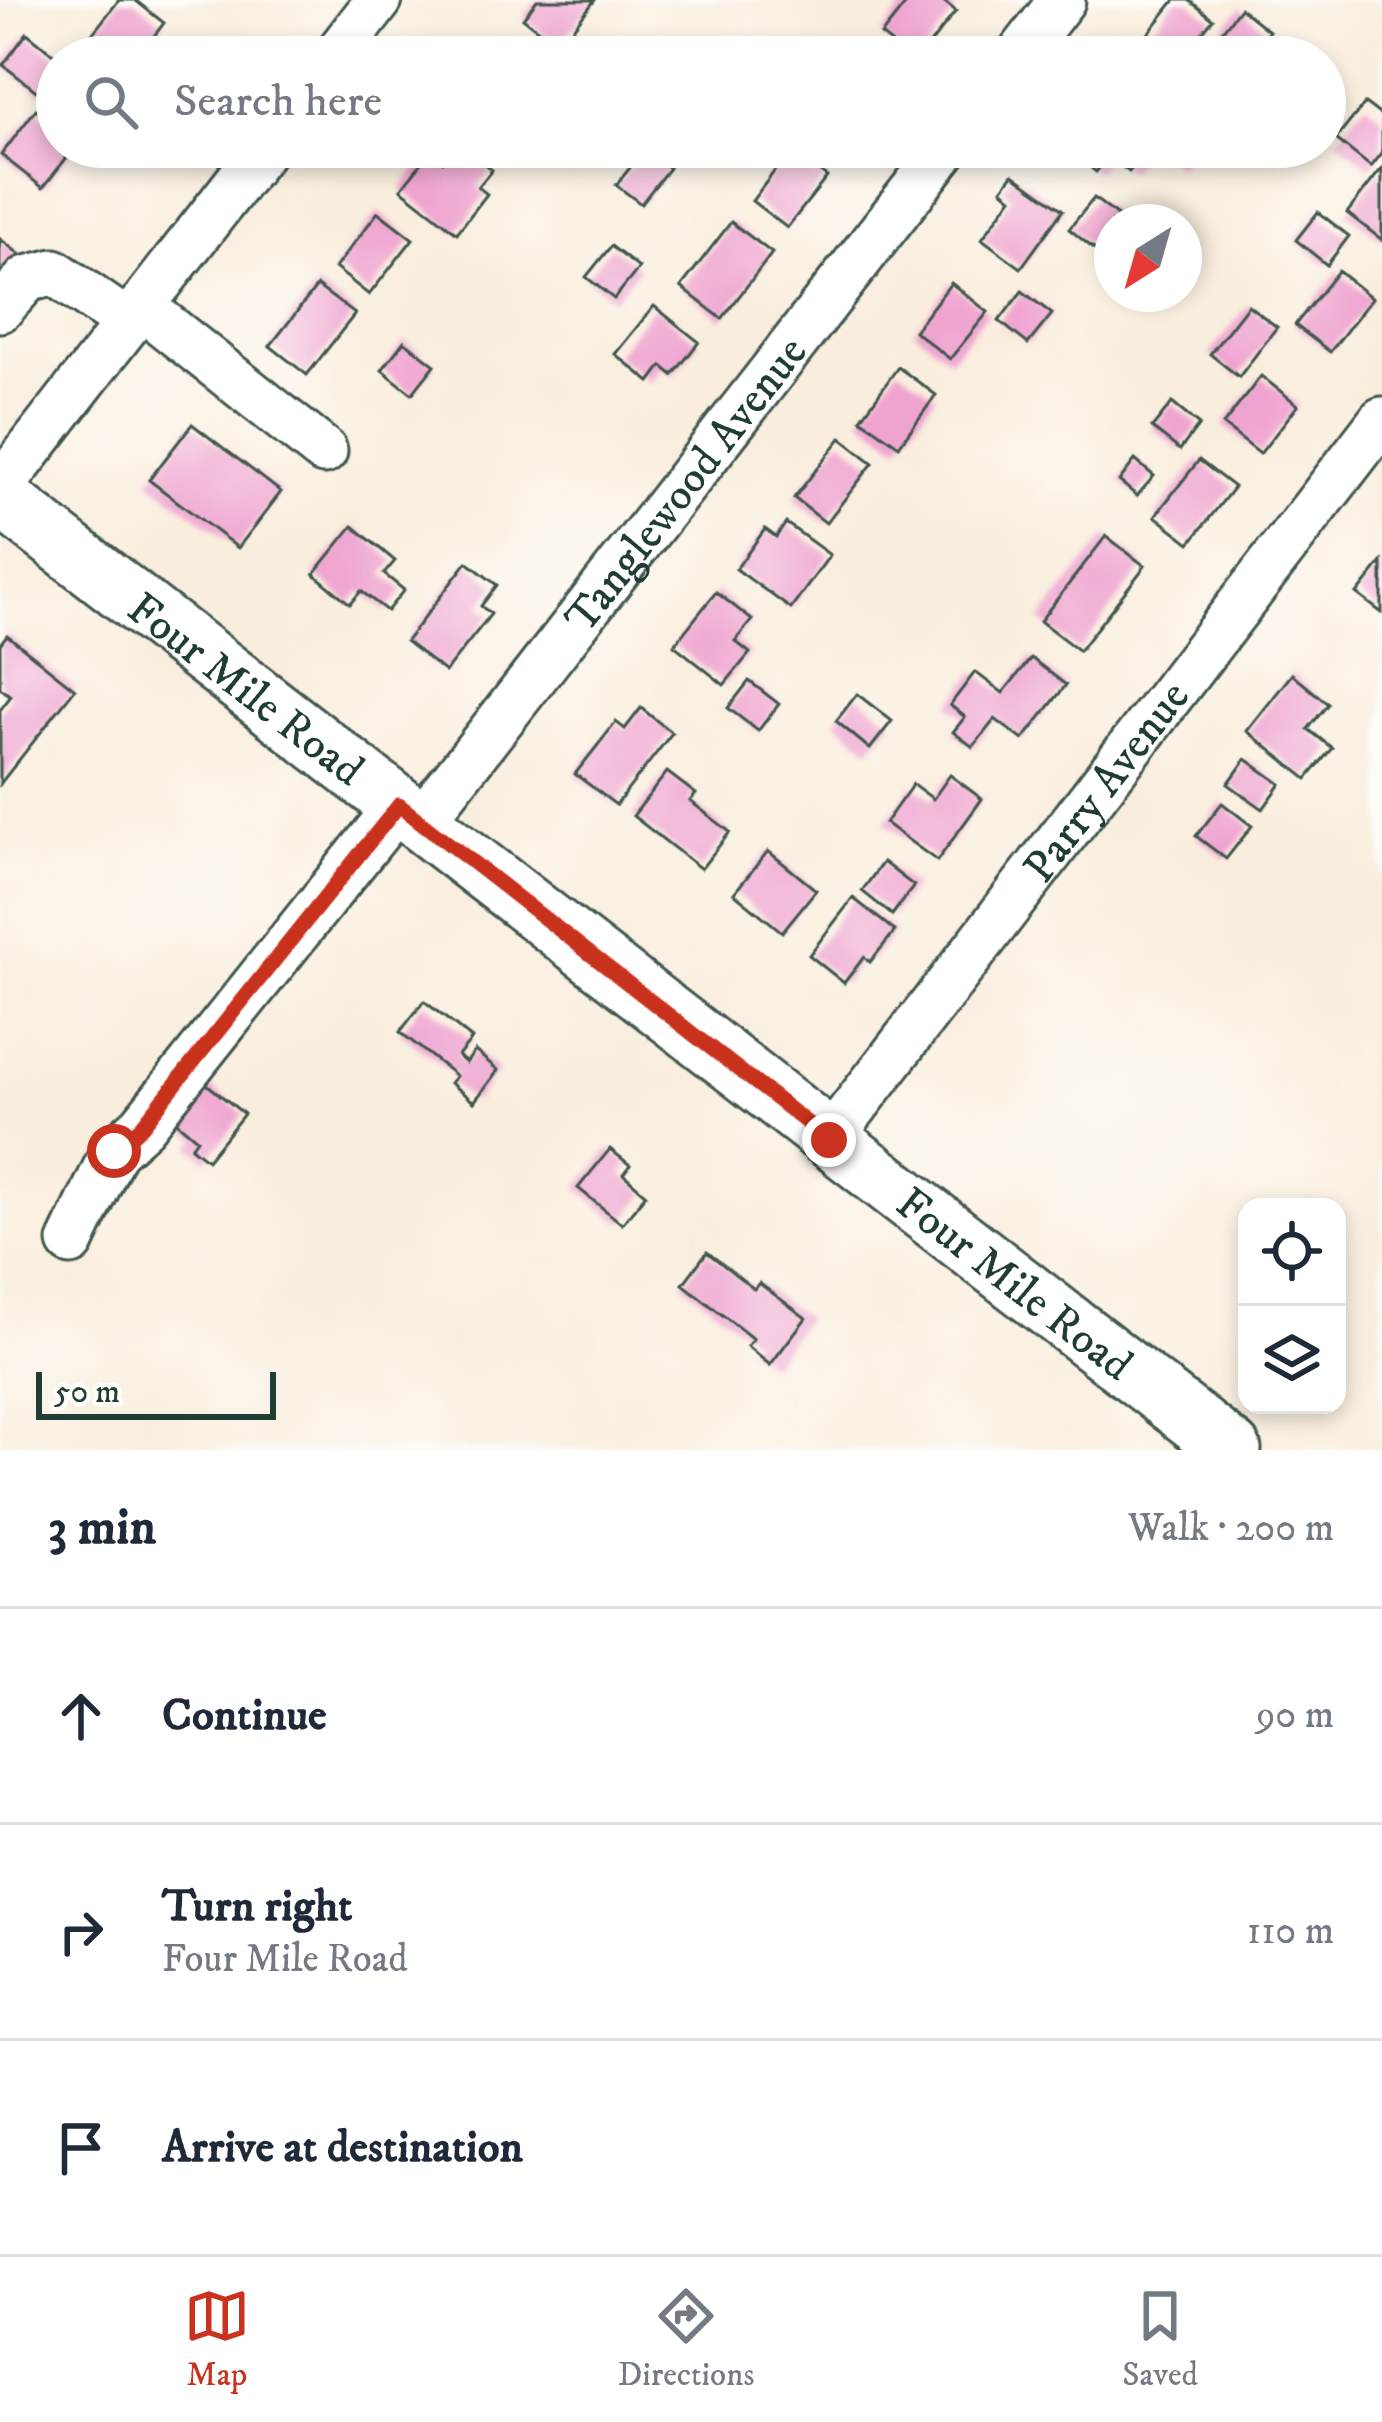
<!DOCTYPE html>
<meta charset="utf-8">
<style>
:root{--surface:#fff;--page:#f2f2f3;--text:#1f2937;--muted:#747a83;--line:#e0e1e3;--accent:#c8321e}
body{margin:0;font-family:"IM FELL DW Pica",serif;background:var(--page);color:var(--text)}
.controls{position:absolute;right:36px;bottom:36px;display:grid;overflow:hidden;border-radius:24px;box-shadow:0 6px 18px #0003}
.controls button{width:108px;height:108px;display:grid;place-items:center;padding:0;border:0;border-bottom:3px solid var(--line);background:var(--surface);color:var(--text);font:60px sans-serif}
.compass{position:absolute;left:1094px;top:204px;width:108px;height:108px;border-radius:50%;background:var(--surface);box-shadow:0 6px 18px #0003;rotate:217deg}
.scale{position:absolute;left:36px;bottom:30px;width:240px;box-sizing:border-box;padding-left:12px;border:6px solid #1f3d34;border-top:0;font-size:33px;line-height:42px;white-space:nowrap;color:#1f3d34;-webkit-text-stroke:9px #fdfcf7;paint-order:stroke}
.stop{position:absolute;width:36px;height:36px;margin:-27px;border:9px solid #c8321e;border-radius:50%;background:#fff}
.stop.end{background:#c8321e;border-color:#fff;box-shadow:0 3px 12px #0008}
.list{margin:0;padding:0;list-style:none}
h2{display:flex;justify-content:space-between;align-items:center;height:156px;margin:0;padding:0 48px;font-size:51px}
h2 small{font-size:39px;font-weight:400;color:var(--muted)}
.list li{display:grid;grid-template-columns:78px 1fr auto;gap:36px;align-items:center;box-sizing:border-box;height:216px;padding:0 48px;border-top:3px solid var(--line)}
.list b{display:block;font-size:45px;white-space:nowrap}
.list p{margin:0;font-size:39px;white-space:nowrap;color:var(--muted)}
.list em{font-size:39px;font-style:normal;color:var(--muted)}
.icon{flex:none;width:66px;height:66px;fill:none;stroke:currentColor;stroke-width:2;stroke-linecap:round;stroke-linejoin:round}
.map{position:relative;flex:none;width:1382px;height:1450px;overflow:hidden}
.search{position:absolute;background:var(--surface);box-shadow:0 6px 18px #0003;left:36px;right:36px;top:36px;height:132px;display:flex;align-items:center;gap:30px;box-sizing:border-box;padding:0 42px;border-radius:66px;color:var(--muted);font-size:45px}
.sheet{height:804px;background:var(--surface)}
nav{display:flex;justify-content:space-around;align-items:center;box-sizing:border-box;height:168px;border-top:3px solid var(--line);background:var(--surface);font-size:33px;color:var(--muted)}
nav a{display:grid;justify-items:center;gap:6px}
nav .on{color:var(--accent)}
.map>svg:first-child{display:block}
.building{fill:#efa4d0}
.lines{fill:none;stroke-linecap:round;stroke-linejoin:round}
.minor-casing{stroke:#40574d;stroke-width:51}
.major-casing{stroke:#40574d;stroke-width:63}
.minor{stroke:#fff;stroke-width:45}
.major{stroke:#fff;stroke-width:57}
.route{stroke:#c8321e;stroke-width:15}
.labels{text-anchor:middle;stroke-width:10;stroke-linejoin:round;paint-order:stroke}
.street-label{font-size:45px;fill:#1f3d34;stroke:#fdfcf7}
</style>
<div class="map">
<svg width="1382" height="1450" viewBox="0 0 1382 1450">
<rect width="100%" height="100%" fill="#fdfcf7"/>
<filter id="ink" filterUnits="userSpaceOnUse"><feTurbulence type="fractalNoise" baseFrequency=".00833" numOctaves="2"/><feDisplacementMap in="SourceGraphic" scale="24" xChannelSelector="R" yChannelSelector="G"/><feConvolveMatrix kernelMatrix="1 2 1 2 8 2 1 2 1" color-interpolation-filters="sRGB"/></filter>
<filter id="wash" filterUnits="userSpaceOnUse"><feTurbulence type="fractalNoise" baseFrequency=".004" numOctaves="4" result="noise"/><feDisplacementMap in="SourceGraphic" scale="48" xChannelSelector="R" yChannelSelector="G"/><feGaussianBlur stdDeviation="2.7" result="paint"/><feColorMatrix in="noise" values="0 0 0 0 0 0 0 0 0 0 0 0 0 0 0 0 0 1.4 0 .05"/><feComposite in="paint" operator="in"/></filter>
<g filter="url(#wash)">
<rect width="100%" height="100%" fill="#f9eddd"/>
<g id="blocks">
<g class="building">
<path d="M 119,0 L 135,0 L 164,23 L 138,57 L 114,57 L 89,38 Z"/>
<path d="M 537,0 L 595,0 L 559,46 L 523,18 Z"/>
<path d="M 899,0 L 942,0 L 956,11 L 920,57 L 909,57 L 881,35 L 905,5 Z"/>
<path d="M 1175,0 L 1189,0 L 1213,19 L 1183,57 L 1146,57 L 1136,49 Z"/>
<path d="M 1240,8 L 1269,31 L 1248,57 L 1238,57 L 1215,40 Z"/>
<path d="M 27,33 L 57,57 L 57,72 L 40,94 L 3,65 Z"/>
<path d="M 1365,103 L 1382,116 L 1382,153 L 1371,167 L 1336,139 Z"/>
<path d="M 36,109 L 57,125 L 57,147 L 75,147 L 43,188 L 1,155 Z"/>
<path d="M 455,147 L 463,147 L 492,170 L 478,187 L 487,194 L 457,233 L 401,189 L 430,152 L 443,162 Z"/>
<path d="M 1065,147 L 1149,147 L 1129,172 L 1109,156 L 1096,172 Z"/>
<path d="M 1154,147 L 1194,147 L 1178,166 Z"/>
<path d="M 645,149 L 669,168 L 641,204 L 616,185 Z"/>
<path d="M 791,149 L 827,177 L 787,228 L 752,201 Z"/>
<path d="M 1382,168 L 1382,240 L 1347,213 Z"/>
<path d="M 1013,174 L 1063,210 L 1021,268 L 982,239 L 1012,197 L 1002,189 Z"/>
<path d="M 1094,198 L 1125,222 L 1112,222 L 1112,239 L 1100,254 L 1069,229 Z"/>
<path d="M 378,212 L 413,239 L 369,295 L 335,268 Z"/>
<path d="M 1318,212 L 1349,236 L 1327,265 L 1296,240 Z"/>
<path d="M 731,222 L 772,253 L 722,319 L 681,287 Z"/>
<path d="M 0,239 L 27,260 L 0,295 Z"/>
<path d="M 611,246 L 639,268 L 614,299 L 586,277 Z"/>
<path d="M 1338,271 L 1372,298 L 1330,352 L 1295,325 Z"/>
<path d="M 951,283 L 988,312 L 950,359 L 914,331 Z"/>
<path d="M 317,286 L 355,314 L 307,375 L 270,346 Z"/>
<path d="M 1022,291 L 1052,314 L 1028,344 L 999,321 Z"/>
<path d="M 1248,305 L 1277,327 L 1239,377 L 1210,354 Z"/>
<path d="M 654,306 L 699,342 L 673,375 L 662,366 L 650,382 L 615,354 Z"/>
<path d="M 404,341 L 435,365 L 412,394 L 382,370 Z"/>
<path d="M 898,367 L 936,395 L 899,446 L 861,419 Z"/>
<path d="M 1261,376 L 1298,405 L 1260,454 L 1223,425 Z"/>
<path d="M 1172,403 L 1199,425 L 1180,450 L 1152,428 Z"/>
<path d="M 192,424 L 281,492 L 238,548 L 149,480 Z"/>
<path d="M 841,438 L 873,463 L 826,523 L 794,498 Z"/>
<path d="M 1135,460 L 1154,476 L 1137,496 L 1119,481 Z"/>
<path d="M 1199,460 L 1234,487 L 1190,543 L 1155,516 Z"/>
<path d="M 786,523 L 830,555 L 791,609 L 736,569 L 765,529 L 776,537 Z"/>
<path d="M 353,526 L 395,561 L 384,574 L 404,590 L 387,611 L 361,591 L 350,604 L 314,574 Z"/>
<path d="M 1106,536 L 1145,566 L 1079,651 L 1040,621 Z"/>
<path d="M 467,562 L 497,585 L 481,606 L 491,614 L 445,672 L 406,641 Z"/>
<path d="M 1382,562 L 1382,613 L 1357,594 Z"/>
<path d="M 716,592 L 752,620 L 735,641 L 750,653 L 724,685 L 674,645 Z"/>
<path d="M 7,635 L 75,689 L 0,784 L 0,710 L 11,696 L 0,688 L 0,644 Z"/>
<path d="M 1031,658 L 1066,685 L 1023,740 L 995,719 L 973,747 L 953,732 L 965,717 L 950,705 L 975,672 L 1003,693 Z"/>
<path d="M 1292,674 L 1328,704 L 1308,729 L 1332,748 L 1307,779 L 1247,731 Z"/>
<path d="M 749,681 L 779,704 L 758,731 L 728,708 Z"/>
<path d="M 857,694 L 892,721 L 870,749 L 836,721 Z"/>
<path d="M 641,708 L 672,733 L 616,805 L 575,774 L 616,722 L 625,729 Z"/>
<path d="M 1246,759 L 1281,784 L 1263,809 L 1228,784 Z"/>
<path d="M 667,772 L 696,794 L 690,801 L 730,832 L 701,869 L 633,816 Z"/>
<path d="M 950,775 L 982,799 L 937,861 L 885,823 L 913,784 L 933,799 Z"/>
<path d="M 1222,803 L 1252,826 L 1226,859 L 1196,836 Z"/>
<path d="M 768,851 L 816,890 L 782,932 L 734,893 Z"/>
<path d="M 883,862 L 914,886 L 892,915 L 862,891 Z"/>
<path d="M 853,898 L 895,931 L 870,962 L 864,957 L 844,983 L 809,955 Z"/>
<path d="M 424,1001 L 472,1039 L 458,1056 L 466,1063 L 475,1051 L 498,1070 L 474,1102 L 450,1083 L 456,1076 L 400,1032 Z"/>
<path d="M 203,1081 L 244,1114 L 207,1160 L 191,1147 L 197,1139 L 173,1119 Z"/>
<path d="M 610,1149 L 630,1165 L 623,1174 L 646,1194 L 622,1224 L 578,1188 Z"/>
<path d="M 707,1252 L 754,1289 L 759,1283 L 806,1318 L 770,1365 L 747,1346 L 753,1339 L 683,1284 Z"/>
</g>
</g>
</g>
<g filter="url(#ink)">
<use href="#blocks" fill-opacity="0" stroke="#40574d" stroke-width="3"/>
<g class="lines">
<g class="minor-casing">
<g id="minor">
<path d="M 335,57 L 379,0"/>
<path d="M 1018,57 L 1062,0"/>
<path d="M 141,306 L 324,451"/>
<path d="M 0,309 L 27,279 L 54,272 L 128,323"/>
<path d="M 0,488 L 265,147"/>
<path id="s1" d="M 421,822 L 947,147"/>
<path id="s2" d="M 829,1140 L 1382,420"/>
<path d="M 71,1242 L 114,1151 L 142,1126 L 399,805"/>
</g>
</g>
<g class="major-casing">
<g id="major">
<path id="s3" d="M 0,497 L 1232,1450"/>
</g>
</g>
<use href="#minor" class="minor"/>
<use href="#major" class="major"/>
</g>
</g>
<g class="lines" filter="url(#ink)">
<path class="route" d="M 114,1151 L 142,1126 L 399,805 L 829,1140"/>
</g>
<g class="labels">
<g class="street-label">
<text dy="16" stroke="none"><textPath href="#s1" startOffset="429">Tanglewood Avenue</textPath></text>
<text dy="16" stroke="none"><textPath href="#s3" startOffset="312">Four Mile Road</textPath></text>
<text dy="16" stroke="none"><textPath href="#s2" startOffset="453">Parry Avenue</textPath></text>
<text dy="16" stroke="none"><textPath href="#s3" startOffset="1284">Four Mile Road</textPath></text>
</g>
</g>
</svg>
<div class="controls">
<button><svg class="icon" aria-label="locate" viewBox="0 0 24 24"><circle cx="12" cy="12" r="6"/><path d="M12 2v4M12 18v4M2 12h4M18 12h4"/></svg></button>
<button><svg class="icon" aria-label="layers" viewBox="0 0 24 24"><path d="M12 4l9 5-9 5-9-5zM3 14l9 5 9-5"/></svg></button>
</div>
<svg class="compass" viewBox="-18 -18 36 36"><path d="M0-13l5 13h-10z" fill="#e53935"/><path d="M0 13l5-13h-10z" fill="#747a83"/></svg>
<div class="scale">50 m</div>
<div class="stop" style="left:114px;top:1151px"></div>
<div class="stop end" style="left:829px;top:1140px"></div>
<div class="search"><svg class="icon" aria-label="search" viewBox="0 0 24 24"><circle cx="10" cy="10" r="6"/><path d="M15 15l6 6"/></svg>Search here</div>
</div>
<section class="sheet">
<h2>3 min<small>Walk · 200 m</small></h2>
<ul class="list">
<li><svg class="icon" aria-label="ahead" viewBox="0 0 24 24"><path d="M12 20V5M6 11l6-6 6 6"/></svg><div><b>Continue</b></div><em>90 m</em></li>
<li><svg class="icon" aria-label="right" viewBox="0 0 24 24"><path d="M7 20v-9h11M14 6l5 5-5 5"/></svg><div><b>Turn right</b><p>Four Mile Road</p></div><em>110 m</em></li>
<li><svg class="icon" aria-label="arrive" viewBox="0 0 24 24"><path d="M6 21V4h12l-3 4 3 4H6"/></svg><div><b>Arrive at destination</b></div></li>
</ul>
</section>
<nav>
<a class="on"><svg class="icon" aria-label="map" viewBox="0 0 24 24"><path d="M3 6l6-2 6 2 6-2v14l-6 2-6-2-6 2zM9 4v14M15 6v14"/></svg>Map</a>
<a><svg class="icon" aria-label="directions" viewBox="0 0 24 24"><path d="M12 3l9 9-9 9-9-9zM9 14v-3h6M13 9l2 2-2 2"/></svg>Directions</a>
<a><svg class="icon" aria-label="saved" viewBox="0 0 24 24"><path d="M7 4h10v16l-5-4-5 4z"/></svg>Saved</a>
</nav>
